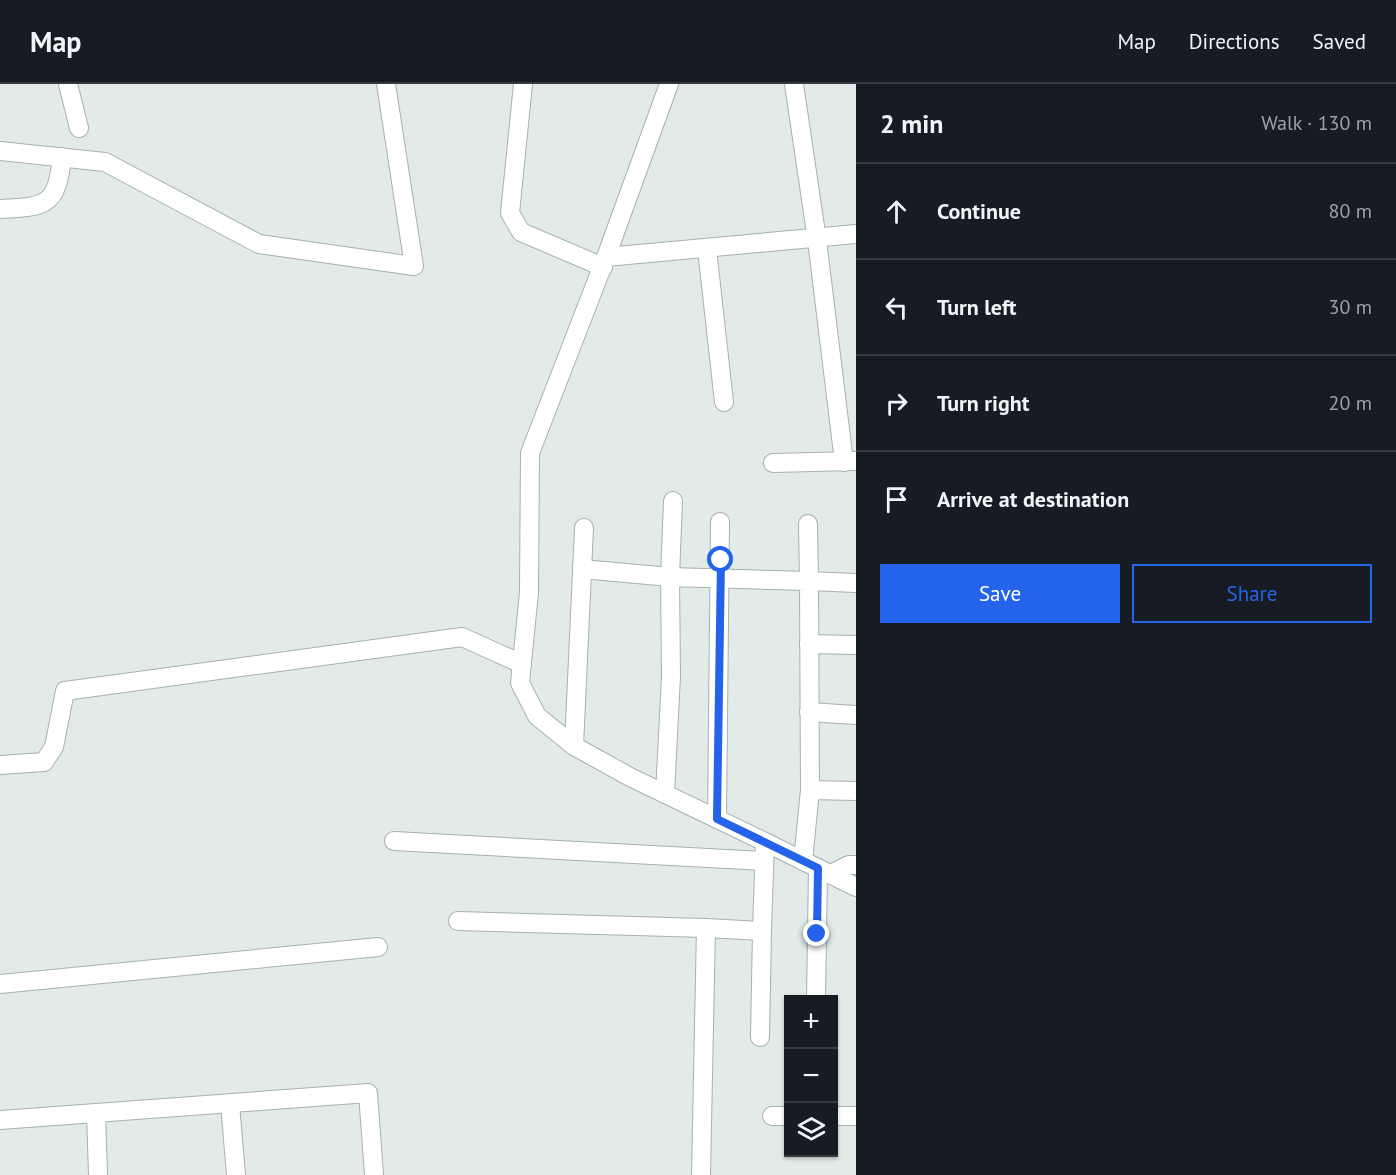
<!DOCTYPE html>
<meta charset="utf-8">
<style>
:root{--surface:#171b24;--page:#242831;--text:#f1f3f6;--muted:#9ea1a6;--line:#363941;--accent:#2563eb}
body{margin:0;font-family:"PT Sans",sans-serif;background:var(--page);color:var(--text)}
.controls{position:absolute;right:18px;bottom:18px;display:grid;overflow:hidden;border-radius:0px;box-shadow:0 2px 4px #0004}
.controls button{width:54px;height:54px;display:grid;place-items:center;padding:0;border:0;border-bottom:2px solid var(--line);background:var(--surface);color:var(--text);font:30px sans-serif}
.stop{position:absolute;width:18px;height:18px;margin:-14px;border:4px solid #2563eb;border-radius:50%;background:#fff}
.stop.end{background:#2563eb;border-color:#fff;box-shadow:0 2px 6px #0008}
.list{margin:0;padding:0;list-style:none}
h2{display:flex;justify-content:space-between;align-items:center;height:78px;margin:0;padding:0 24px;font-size:26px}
h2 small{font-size:20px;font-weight:400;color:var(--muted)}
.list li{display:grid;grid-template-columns:39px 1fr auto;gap:18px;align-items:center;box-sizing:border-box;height:96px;padding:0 24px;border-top:2px solid var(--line)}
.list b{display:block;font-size:22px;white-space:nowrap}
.list em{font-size:20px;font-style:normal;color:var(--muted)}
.actions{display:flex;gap:12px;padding:18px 24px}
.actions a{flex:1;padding:14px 0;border:2px solid var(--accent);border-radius:0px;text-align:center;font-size:21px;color:var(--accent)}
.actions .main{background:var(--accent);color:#fff}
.icon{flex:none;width:33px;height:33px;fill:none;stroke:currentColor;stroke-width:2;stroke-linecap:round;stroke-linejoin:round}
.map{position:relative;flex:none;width:856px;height:1091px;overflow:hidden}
header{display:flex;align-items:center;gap:36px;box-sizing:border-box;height:84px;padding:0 30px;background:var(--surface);border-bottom:2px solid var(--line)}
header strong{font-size:28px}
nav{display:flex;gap:33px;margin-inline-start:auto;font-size:21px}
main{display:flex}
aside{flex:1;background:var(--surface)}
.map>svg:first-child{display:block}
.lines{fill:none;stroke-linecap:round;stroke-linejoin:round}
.minor-casing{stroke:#a5b2ae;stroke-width:20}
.minor{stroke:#fff;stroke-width:18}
.route{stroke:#2563eb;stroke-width:8}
</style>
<header>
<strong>Map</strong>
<nav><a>Map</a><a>Directions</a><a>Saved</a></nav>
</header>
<main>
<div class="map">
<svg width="856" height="1091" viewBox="0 0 856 1091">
<rect width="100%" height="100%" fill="#e2ebe7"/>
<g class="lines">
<g class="minor-casing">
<g id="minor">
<path d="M 68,0 L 79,44"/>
<path d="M 523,0 L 510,129 L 521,148 L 603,183"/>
<path d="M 794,0 L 817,156 L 844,378"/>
<path d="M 0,67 L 105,78 L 259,160 L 414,182 L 386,0"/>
<path d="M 0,125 C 46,123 57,122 62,73"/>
<path d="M 707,165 L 724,318"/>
<path d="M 606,173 L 669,0"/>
<path d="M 773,379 L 854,377"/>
<path d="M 808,440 L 809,497 L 856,499"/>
<path d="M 582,485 L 670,493 L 673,417"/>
<path d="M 809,560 L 856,561"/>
<path d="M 809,628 L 856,631"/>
<path d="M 574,662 L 584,444"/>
<path d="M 0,681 L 44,678 L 54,663 L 65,607 L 462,553 L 522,580"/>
<path d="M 665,710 L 671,592 L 670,493 L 809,497 L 810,706"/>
<path d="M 717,735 L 720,438"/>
<path d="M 394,757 L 764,777"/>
<path d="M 765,758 L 856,803"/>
<path d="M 803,777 L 810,706 L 856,707"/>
<path d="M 831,790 L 849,781 L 856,781"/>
<path d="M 458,837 L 706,844"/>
<path d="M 0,900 L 378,863"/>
<path d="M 816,916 L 818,784"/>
<path d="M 760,953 L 762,847"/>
<path d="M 230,1020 L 236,1091"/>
<path d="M 96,1029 L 98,1091"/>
<path d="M 772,1032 L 788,1032"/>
<path d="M 834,1032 L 856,1032"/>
<path d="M 0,1036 L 368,1009 L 374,1091"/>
<path d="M 701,1091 L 706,844 L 762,847 L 765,758 L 630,693 L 574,662 L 537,632 L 520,599 L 529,508 L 530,369 L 606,173 L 856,150"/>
</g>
</g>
<use href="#minor" class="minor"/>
</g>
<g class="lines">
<path class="route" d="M 721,476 L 717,735 L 818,784 L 817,850"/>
</g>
</svg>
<div class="controls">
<button>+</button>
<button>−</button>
<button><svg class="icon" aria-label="layers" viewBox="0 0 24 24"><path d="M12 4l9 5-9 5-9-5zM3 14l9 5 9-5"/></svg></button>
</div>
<div class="stop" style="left:721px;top:476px"></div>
<div class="stop end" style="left:817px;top:850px"></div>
</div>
<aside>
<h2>2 min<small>Walk · 130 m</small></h2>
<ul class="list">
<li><svg class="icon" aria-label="ahead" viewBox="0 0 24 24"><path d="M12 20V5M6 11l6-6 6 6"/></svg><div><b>Continue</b></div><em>80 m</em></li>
<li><svg class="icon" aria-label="left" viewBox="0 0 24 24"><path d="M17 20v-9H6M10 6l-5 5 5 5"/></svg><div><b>Turn left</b></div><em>30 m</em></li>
<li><svg class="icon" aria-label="right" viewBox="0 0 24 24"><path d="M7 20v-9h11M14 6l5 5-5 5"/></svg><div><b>Turn right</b></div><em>20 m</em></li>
<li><svg class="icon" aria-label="arrive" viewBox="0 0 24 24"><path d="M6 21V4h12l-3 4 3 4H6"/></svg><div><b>Arrive at destination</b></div></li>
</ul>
<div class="actions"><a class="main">Save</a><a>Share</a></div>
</aside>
</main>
